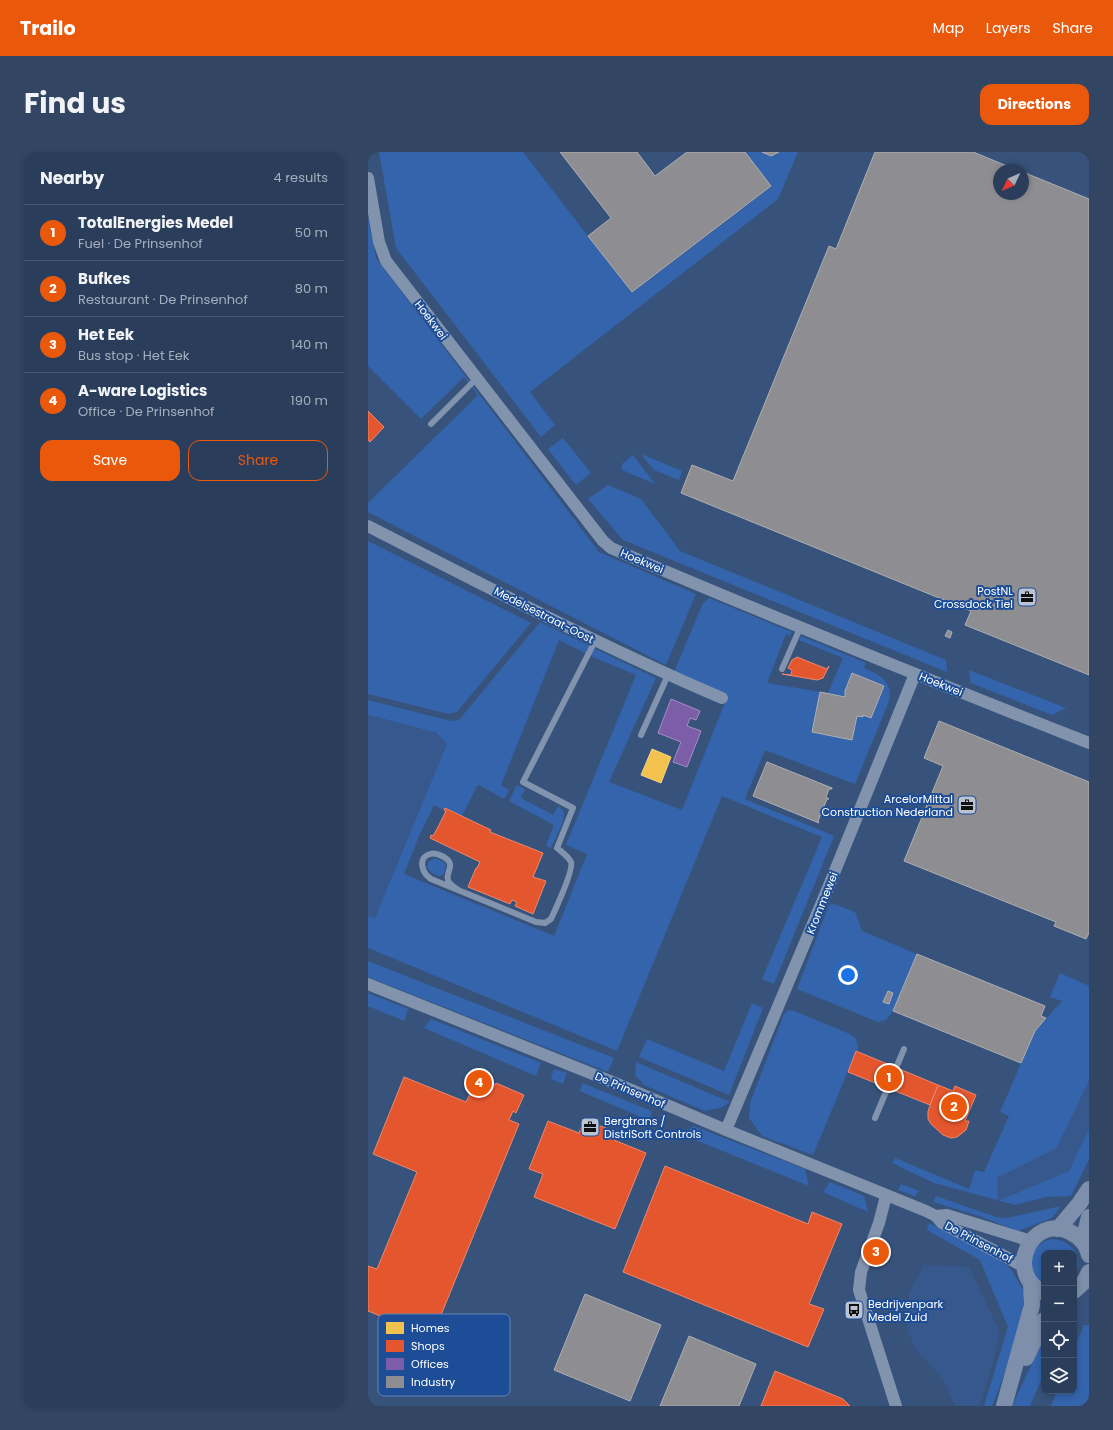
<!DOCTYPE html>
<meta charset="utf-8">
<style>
:root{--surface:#2a3e5c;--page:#324562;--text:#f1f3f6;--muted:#a5aebb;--line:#465772;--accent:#ea580c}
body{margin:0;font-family:Poppins,sans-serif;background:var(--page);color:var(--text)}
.controls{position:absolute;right:12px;bottom:12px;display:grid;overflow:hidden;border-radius:8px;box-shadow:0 2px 6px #0003}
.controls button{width:36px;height:36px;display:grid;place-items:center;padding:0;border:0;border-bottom:1px solid var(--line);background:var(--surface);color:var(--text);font:20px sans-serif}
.compass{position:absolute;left:625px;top:12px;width:36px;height:36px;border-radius:50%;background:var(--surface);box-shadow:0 2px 6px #0003;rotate:226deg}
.you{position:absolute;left:480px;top:823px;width:14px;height:14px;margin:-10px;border:3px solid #fff;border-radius:50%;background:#1a73e8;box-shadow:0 0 0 6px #1a73e833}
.badge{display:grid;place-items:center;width:26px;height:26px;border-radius:50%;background:var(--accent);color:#fff;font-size:13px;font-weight:700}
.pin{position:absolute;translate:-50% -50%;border:2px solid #fff;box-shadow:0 1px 4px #0006}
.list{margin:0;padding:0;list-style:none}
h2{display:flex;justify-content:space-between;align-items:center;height:52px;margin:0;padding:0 16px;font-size:17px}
h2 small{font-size:13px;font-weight:400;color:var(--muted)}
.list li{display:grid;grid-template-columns:26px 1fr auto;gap:12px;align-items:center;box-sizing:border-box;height:56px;padding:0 16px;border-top:1px solid var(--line)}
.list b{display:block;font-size:15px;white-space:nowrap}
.list p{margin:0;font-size:13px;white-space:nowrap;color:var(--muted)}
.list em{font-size:13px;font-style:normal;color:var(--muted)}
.actions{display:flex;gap:8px;padding:12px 16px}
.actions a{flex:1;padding:9px 0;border:1px solid var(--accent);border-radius:12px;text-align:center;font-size:14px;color:var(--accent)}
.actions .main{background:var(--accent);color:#fff}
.icon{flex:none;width:22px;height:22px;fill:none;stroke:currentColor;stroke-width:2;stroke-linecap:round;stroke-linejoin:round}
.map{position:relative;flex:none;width:721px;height:1254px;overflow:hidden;border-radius:12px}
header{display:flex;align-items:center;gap:24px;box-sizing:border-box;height:56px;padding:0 20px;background:var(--accent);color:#fff}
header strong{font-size:19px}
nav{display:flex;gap:22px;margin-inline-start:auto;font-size:14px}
.intro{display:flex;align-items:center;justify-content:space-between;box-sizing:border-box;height:96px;padding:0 24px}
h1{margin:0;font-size:28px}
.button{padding:10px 18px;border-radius:12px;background:var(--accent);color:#fff;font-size:14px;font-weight:700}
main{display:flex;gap:24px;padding:0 24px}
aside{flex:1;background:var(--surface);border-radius:12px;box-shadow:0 2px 6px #0003}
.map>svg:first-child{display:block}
.green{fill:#3364ac;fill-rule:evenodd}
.water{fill:#36588c}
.homes{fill:#f2c14e;stroke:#f6d483}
.shops{fill:#e4572e;stroke:#ec896d}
.offices{fill:#7b5ea7;stroke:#a38ec1}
.industry{fill:#8d8d92;stroke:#afafb3}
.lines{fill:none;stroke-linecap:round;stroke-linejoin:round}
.lane{stroke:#8294ad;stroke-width:6}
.street{stroke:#8294ad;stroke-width:12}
.secondary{stroke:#7d8faa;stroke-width:16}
.labels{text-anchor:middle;stroke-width:4;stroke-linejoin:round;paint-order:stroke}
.street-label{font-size:11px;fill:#fff;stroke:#1d4d96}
.poi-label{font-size:11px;fill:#fff;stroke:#1d4d96;text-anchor:end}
.key{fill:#1d4d96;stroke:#6182b6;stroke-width:1}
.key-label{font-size:11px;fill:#fff}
</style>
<header>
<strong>Trailo</strong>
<nav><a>Map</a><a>Layers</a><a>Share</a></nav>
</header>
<div class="intro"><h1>Find us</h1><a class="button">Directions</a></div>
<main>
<aside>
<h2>Nearby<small>4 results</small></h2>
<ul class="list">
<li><span class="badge">1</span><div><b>TotalEnergies Medel</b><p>Fuel · De Prinsenhof</p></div><em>50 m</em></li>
<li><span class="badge">2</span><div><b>Bufkes</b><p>Restaurant · De Prinsenhof</p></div><em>80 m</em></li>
<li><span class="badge">3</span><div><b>Het Eek</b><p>Bus stop · Het Eek</p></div><em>140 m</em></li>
<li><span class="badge">4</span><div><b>A-ware Logistics</b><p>Office · De Prinsenhof</p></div><em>190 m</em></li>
</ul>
<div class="actions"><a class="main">Save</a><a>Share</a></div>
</aside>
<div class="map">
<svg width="721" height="1254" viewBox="0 0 721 1254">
<rect width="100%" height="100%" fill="#38537b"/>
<g class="green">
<path d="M 11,0 L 155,0 L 264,141 L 403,35 L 377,0 L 430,0 L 410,47 L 162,240 L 187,273 L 173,285 L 28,96 Z"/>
<path d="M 0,65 L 8,106 L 231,400 L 328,442 L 298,513 L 0,360 L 0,351 L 110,243 L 96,225 L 53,267 L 0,214 Z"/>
<path d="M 195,286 L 223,321 L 208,333 L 180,297 Z"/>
<path d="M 273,302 L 314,319 L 311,328 L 286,318 Z"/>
<path d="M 265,303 L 287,332 L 254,318 L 254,312 Z"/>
<path d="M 240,333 L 273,347 L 312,399 L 578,508 L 579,520 L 255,388 L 220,347 Z"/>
<path d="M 0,389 L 163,471 L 89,560 L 80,562 L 0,542 Z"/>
<path d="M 341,446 L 424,480 L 422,484 L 418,482 L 399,531 L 460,541 L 475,506 L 431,488 L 433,484 L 498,511 L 496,516 C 512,523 525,529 521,549 L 487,632 L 397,598 L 377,647 L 466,684 L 406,832 L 394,827 L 454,685 L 354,644 L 249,899 L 0,796 L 0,764 L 7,766 L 69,581 L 0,563 L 0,548 L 83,569 L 91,568 L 172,470 L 288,526 L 241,630 L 314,658 L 360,543 L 306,520 L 335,451 ZM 191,488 L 227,506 L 268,523 L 198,693 L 219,702 L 186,784 L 36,722 L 52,682 L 66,653 L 76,658 L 77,656 L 94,664 L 109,634 L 111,633 L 136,647 L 141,638 L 133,633 Z"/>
<path d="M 601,518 L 698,556 L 684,563 L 603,531 Z"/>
<path d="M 149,633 L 157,637 L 153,646 L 185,663 L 190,654 C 192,656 196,658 196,662 C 197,670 186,688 183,696 L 178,694 L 186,673 L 141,649 Z"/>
<path d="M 66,706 L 76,710 L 78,714 L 76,722 L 72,724 C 61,721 53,714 66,706 Z"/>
<path d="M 466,752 L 487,760 L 494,779 L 549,802 L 525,859 L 518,868 L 510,870 L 429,837 L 461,753 Z"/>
<path d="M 0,809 L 246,906 L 240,920 L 0,825 Z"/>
<path d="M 692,821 L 721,834 L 721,929 L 689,996 L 629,1026 L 701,1019 L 721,976 L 721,1007 L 703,1044 L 678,1045 L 647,1053 L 566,1031 L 524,1011 L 527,1006 L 601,1037 L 607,1018 L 616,1020 L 641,964 L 632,960 L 667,879 L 694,849 L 682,845 Z"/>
<path d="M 0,841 L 40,857 L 36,869 L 0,854 Z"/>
<path d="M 384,851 L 395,856 L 361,943 L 271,905 L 279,887 L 356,919 Z"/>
<path d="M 424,858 L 482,882 L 488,887 L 490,895 L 445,1003 L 394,984 L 381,966 L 382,951 L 416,862 L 419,859 Z"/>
<path d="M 63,867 L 173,911 L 168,924 L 56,876 Z"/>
<path d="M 268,910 L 362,950 L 353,956 L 337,959 L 276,933 L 267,923 Z"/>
<path d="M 186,917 L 199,921 L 195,932 L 183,927 Z"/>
<path d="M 214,931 L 284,959 L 282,969 L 212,939 Z"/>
<path d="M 325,974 L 437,1017 L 441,1034 L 315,983 Z"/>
<path d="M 462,1030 L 496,1044 L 500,1060 L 455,1040 Z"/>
<path d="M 533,1032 L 551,1039 L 547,1044 L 530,1038 Z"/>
<path d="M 568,1044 L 628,1065 L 639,1066 L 693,1054 L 684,1066 L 650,1079 L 611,1064 L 565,1050 Z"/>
<path d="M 561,1071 L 619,1100 L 642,1116 L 657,1141 L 650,1185 L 646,1198 L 624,1254 L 616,1254 L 640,1175 L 612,1108 L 559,1078 Z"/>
<path d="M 686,1087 C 704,1089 718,1107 706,1125 L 706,1101 L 676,1101 L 676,1133 C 655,1120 660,1090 686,1087 Z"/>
<path d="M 716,1173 L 721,1173 L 721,1254 L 683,1254 L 689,1239 L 706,1239 L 706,1197 Z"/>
<path d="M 676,1186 L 676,1222 L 662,1254 L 644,1254 Z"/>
</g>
<g class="water">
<path d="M 0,563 L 69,581 L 79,592 L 7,766 L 0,764 Z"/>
<path d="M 721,929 L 721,976 L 701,1019 L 630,1049 L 629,1026 L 689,996 Z"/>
<path d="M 556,1113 L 601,1115 L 632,1180 L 627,1203 L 612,1254 L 587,1254 L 575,1227 L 548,1197 L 539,1178 L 541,1141 Z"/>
</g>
<path class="homes" d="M 284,597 L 303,605 L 293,631 L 273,623 Z"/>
<g class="shops">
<path d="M 0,259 L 16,275 L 2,290 L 0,288 Z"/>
<path d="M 429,505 L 459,517 L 461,514 L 455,526 L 449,528 L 414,522 L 423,523 L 424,518 L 420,516 L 424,508 Z"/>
<path d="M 77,656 L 123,678 L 122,680 L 175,701 L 165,725 L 178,729 L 165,762 L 147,754 L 149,750 L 144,748 L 142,752 L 100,735 L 108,716 L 109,716 L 112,710 L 62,686 L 63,683 L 65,684 L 69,677 L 78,659 L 76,658 Z"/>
<path d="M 488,899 L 570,933 L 562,953 L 480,920 Z"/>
<path d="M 36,925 L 98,950 L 102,942 L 100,941 L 104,931 L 106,932 L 108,926 L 127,933 L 128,931 L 156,943 L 148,961 L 145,959 L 141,968 L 151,972 L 64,1185 L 0,1159 L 0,1114 L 9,1117 L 49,1020 L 5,1002 Z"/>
<path d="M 570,933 L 585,939 L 587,934 L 608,943 L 597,969 L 601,969 L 598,978 L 589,985 L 583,986 L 575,983 L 563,972 L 560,967 L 560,959 Z"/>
<path d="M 215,967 L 250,981 L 249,981 L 246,988 L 278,1001 L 247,1077 L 166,1045 L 175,1022 L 161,1017 L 180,969 L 211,981 L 216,968 Z"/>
<path d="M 297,1014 L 440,1072 L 444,1060 L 474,1072 L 441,1152 L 456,1157 L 440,1195 L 255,1120 Z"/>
<path d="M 407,1219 L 475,1247 L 482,1254 L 393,1254 Z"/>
</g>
<path class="offices" d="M 303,547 L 332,559 L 328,568 L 322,566 L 319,574 L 333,579 L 319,615 L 305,610 L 313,590 L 290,581 Z"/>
<g class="industry">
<path d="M 192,0 L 269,0 L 287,24 L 319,0 L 377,0 L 403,34 L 264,140 L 220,84 L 243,66 Z"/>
<path d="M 394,0 L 411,0 L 403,4 Z"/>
<path d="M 507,0 L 605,0 L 649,18 L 631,18 L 631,42 L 655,42 L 655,20 L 721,47 L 721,523 L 597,473 L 603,459 L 313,341 L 324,313 L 365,329 L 461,94 L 468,97 Z"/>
<path d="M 580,478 L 584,480 L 582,486 L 577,484 Z"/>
<path d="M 484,521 L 516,534 L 503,566 L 495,563 L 495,565 L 489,564 L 484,588 L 444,580 L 452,540 L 477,545 L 477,539 Z"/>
<path d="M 571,569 L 721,630 L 721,781 L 718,787 L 686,774 L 688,770 L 536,709 L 575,614 L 556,606 Z"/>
<path d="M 399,610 L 464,636 L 464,637 L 461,637 L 458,645 L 461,647 L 459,647 L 450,669 L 451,671 L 385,644 Z"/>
<path d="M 549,802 L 677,854 L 673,864 L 678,866 L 667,879 L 653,911 L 525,859 Z"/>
<path d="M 520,839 L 525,841 L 521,852 L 515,850 Z"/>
<path d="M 217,1142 L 293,1173 L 262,1249 L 186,1218 Z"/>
<path d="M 321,1184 L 388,1212 L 371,1254 L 292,1254 Z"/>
</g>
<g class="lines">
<g class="lane">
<path d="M 63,272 L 108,227"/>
<path d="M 414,517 L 433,474"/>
<path d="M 273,583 L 300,523"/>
<path d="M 89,737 C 86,735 81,732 80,728 C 77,720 90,712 74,704 C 70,702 65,701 62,702 C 49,706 54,721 63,727 L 168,770 L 177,771 L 183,767 C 188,756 206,718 203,710 C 200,704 194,700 189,696 L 205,656 L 155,630 L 227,489"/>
<path d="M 507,966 L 536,897"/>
</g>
<g class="street">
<path d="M 0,26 L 11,90 L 18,109 L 235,389 L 243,396 C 401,464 561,528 721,591"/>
<path d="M 0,374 C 117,434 233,494 354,546"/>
<path d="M 0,832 L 247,931 L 358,978 L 558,1059 L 568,1064 L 574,1071 L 655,1114"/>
<path d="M 358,978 L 460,736 L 547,522"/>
<path d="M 518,1044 L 511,1071 L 493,1120 L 491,1138 L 528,1254"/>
<path d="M 568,1064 L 579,1063 L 663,1089"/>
</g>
<g class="secondary">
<path d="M 690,1077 L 711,1052 L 721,1037"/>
<path d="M 715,1089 L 721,1065"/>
<path d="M 706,1139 L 716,1130 L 721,1120"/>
<path d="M 676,1141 C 635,1121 664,1061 702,1080 C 712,1085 719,1093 721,1103"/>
<path d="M 658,1206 L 676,1168"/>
<path d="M 636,1254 L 664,1153 L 663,1132"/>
</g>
</g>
<defs>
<g id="office-square" transform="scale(1)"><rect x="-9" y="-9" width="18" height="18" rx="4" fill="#b9c3d1" stroke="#1d4d96"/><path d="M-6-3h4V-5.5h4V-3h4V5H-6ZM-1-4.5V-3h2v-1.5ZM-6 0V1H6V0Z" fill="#111"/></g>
<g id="bus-square" transform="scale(1)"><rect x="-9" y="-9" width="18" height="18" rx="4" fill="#b9c3d1" stroke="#1d4d96"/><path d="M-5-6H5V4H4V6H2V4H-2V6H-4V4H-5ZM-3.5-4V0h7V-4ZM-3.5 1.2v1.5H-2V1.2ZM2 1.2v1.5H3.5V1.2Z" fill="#111"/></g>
</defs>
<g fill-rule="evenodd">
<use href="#office-square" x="659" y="445"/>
<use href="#office-square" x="599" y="653"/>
<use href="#office-square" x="222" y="975"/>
<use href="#bus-square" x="486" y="1158"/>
</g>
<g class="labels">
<g class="street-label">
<text transform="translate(63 168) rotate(53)" y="4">Hoekwei</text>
<text transform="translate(274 409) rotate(23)" y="4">Hoekwei</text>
<text transform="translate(176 463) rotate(27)" y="4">Medelsestraat-Oost</text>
<text transform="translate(573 532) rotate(22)" y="4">Hoekwei</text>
<text transform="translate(454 751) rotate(-68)" y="4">Krommewei</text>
<text transform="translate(262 938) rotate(23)" y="4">De Prinsenhof</text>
<text transform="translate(611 1090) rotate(28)" y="4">De Prinsenhof</text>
</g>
<g class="poi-label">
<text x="645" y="443">PostNL<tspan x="645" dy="13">Crossdock Tiel</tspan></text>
<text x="585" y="651">ArcelorMittal<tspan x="585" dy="13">Construction Nederland</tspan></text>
<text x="236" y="973" text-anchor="start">Bergtrans /<tspan x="236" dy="13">DistriSoft Controls</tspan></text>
<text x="500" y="1156" text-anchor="start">Bedrijvenpark<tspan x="500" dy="13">Medel Zuid</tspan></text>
</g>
</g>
<rect x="10" y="1162" width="132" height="82" rx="6" class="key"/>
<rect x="18" y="1170" width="18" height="12" fill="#f2c14e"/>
<rect x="18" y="1188" width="18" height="12" fill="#e4572e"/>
<rect x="18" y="1206" width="18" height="12" fill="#7b5ea7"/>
<rect x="18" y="1224" width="18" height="12" fill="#8d8d92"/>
<g class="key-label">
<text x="43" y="1180">Homes</text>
<text x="43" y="1198">Shops</text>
<text x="43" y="1216">Offices</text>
<text x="43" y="1234">Industry</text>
</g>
</svg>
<div class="controls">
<button>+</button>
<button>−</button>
<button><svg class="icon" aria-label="locate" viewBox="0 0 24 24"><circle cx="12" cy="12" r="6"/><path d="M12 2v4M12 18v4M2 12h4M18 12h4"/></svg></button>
<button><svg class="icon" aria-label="layers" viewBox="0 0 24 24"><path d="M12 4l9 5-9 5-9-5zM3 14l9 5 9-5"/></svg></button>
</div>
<svg class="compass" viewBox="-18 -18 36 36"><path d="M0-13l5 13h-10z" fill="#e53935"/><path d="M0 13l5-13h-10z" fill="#a5aebb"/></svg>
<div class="you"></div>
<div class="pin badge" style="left:521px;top:926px">1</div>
<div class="pin badge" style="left:586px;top:955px">2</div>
<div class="pin badge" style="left:508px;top:1100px">3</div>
<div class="pin badge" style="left:111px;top:931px">4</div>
</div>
</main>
